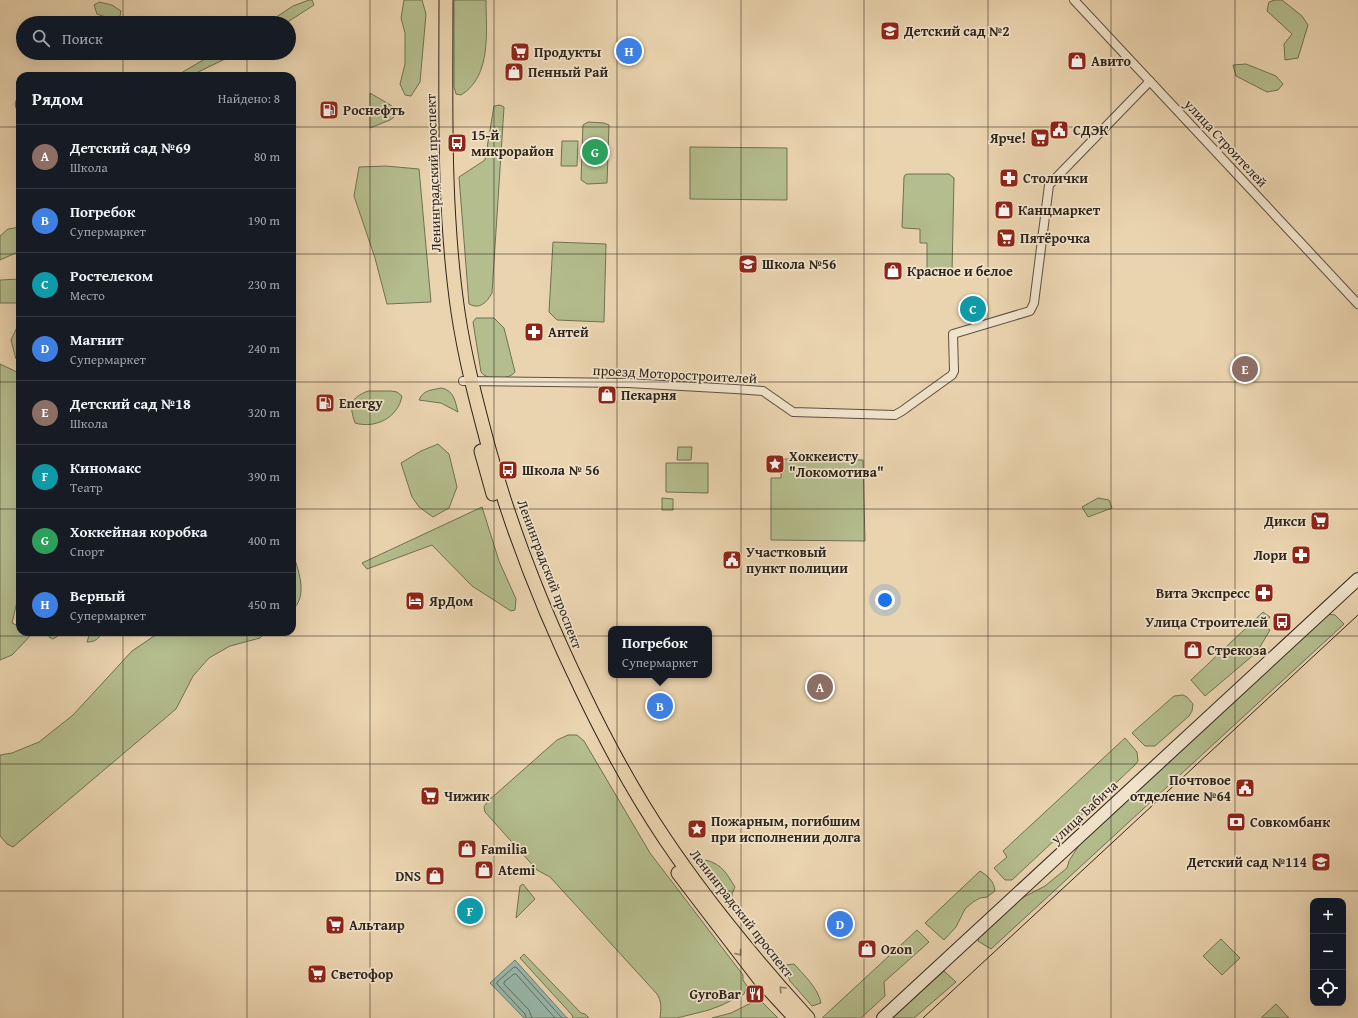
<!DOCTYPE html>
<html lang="ru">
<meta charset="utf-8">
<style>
:root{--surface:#171b24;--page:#242831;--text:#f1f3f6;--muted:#9ea1a6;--line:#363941;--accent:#c59692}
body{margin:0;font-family:"Gentium Book Plus",serif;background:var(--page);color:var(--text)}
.controls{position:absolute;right:12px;bottom:12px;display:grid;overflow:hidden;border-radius:8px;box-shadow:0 4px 16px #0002}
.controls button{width:36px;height:36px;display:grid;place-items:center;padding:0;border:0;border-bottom:1px solid var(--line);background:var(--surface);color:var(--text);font:20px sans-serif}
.you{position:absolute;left:885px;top:600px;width:14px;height:14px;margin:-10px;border:3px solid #fff;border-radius:50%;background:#1a73e8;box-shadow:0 0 0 6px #1a73e833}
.badge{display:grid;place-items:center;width:26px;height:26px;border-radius:50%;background:var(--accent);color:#fff;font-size:13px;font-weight:700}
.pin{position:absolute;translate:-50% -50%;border:2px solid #fff;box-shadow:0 1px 4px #0006}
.popup{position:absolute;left:608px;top:626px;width:104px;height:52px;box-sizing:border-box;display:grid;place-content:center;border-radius:8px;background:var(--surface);filter:drop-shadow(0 1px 3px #0005);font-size:13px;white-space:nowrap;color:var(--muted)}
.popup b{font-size:15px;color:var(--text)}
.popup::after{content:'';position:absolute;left:50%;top:100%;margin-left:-8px;border:8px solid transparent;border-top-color:var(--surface)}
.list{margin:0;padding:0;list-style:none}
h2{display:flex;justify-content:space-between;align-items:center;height:52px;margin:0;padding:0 16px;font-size:17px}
h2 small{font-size:13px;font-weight:400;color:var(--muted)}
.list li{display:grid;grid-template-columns:26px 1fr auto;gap:12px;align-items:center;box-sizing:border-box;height:64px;padding:0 16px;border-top:1px solid var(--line)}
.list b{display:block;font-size:15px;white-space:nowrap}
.list p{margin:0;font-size:13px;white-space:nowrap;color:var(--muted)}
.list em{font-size:13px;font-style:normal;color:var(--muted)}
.icon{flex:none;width:22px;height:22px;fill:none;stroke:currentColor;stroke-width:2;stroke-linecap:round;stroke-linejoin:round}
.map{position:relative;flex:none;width:1358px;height:1018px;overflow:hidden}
.search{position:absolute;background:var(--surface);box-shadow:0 4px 16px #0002;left:16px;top:16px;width:280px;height:44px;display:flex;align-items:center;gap:10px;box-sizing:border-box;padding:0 14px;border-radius:22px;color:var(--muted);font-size:15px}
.panel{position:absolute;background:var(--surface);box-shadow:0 4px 16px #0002;left:16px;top:72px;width:280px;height:564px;border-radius:12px}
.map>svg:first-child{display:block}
.green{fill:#b4bd8d;stroke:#717054}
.water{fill:#98b8ab;stroke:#6e7d71}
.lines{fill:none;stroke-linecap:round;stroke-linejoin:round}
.shore{stroke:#636e63;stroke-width:1}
.street-casing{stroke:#5d5040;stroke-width:10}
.secondary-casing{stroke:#2e241b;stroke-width:14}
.primary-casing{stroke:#2e241b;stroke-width:15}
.street{stroke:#f1e3cb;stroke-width:8}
.secondary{stroke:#f1e3cb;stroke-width:12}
.primary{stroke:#ead4af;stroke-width:13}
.tram{stroke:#2e241b;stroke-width:1}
.oneway{stroke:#8c7c65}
.grid{fill:none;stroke:#2e241b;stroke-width:1;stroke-opacity:0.55}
.labels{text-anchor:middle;stroke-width:3.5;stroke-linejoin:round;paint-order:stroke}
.poi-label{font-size:14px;font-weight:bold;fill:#2e241b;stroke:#f1e3cb;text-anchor:start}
.street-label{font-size:14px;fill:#2e241b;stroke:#f1e3cb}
</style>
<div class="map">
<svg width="1358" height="1018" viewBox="0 0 1358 1018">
<rect width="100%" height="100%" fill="#ead4af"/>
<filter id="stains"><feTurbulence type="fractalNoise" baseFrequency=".005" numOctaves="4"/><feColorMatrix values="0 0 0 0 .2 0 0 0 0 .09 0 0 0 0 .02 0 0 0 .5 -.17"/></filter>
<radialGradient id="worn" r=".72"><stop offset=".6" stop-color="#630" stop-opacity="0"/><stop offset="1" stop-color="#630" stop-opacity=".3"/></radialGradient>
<g class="green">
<path d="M 309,0 L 312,0 L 314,5 L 286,23 L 267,23 L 293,6 Z"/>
<path d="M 404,0 L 422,0 L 426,14 L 420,82 L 411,96 L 405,95 L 400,84 L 405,64 L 405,33 L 401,18 Z"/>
<path d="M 454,0 L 486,0 C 486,31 492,76 461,95 L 456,94 L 454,87 Z"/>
<path d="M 1275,0 L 1282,0 L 1302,16 L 1308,25 L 1298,58 L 1285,60 L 1284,44 L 1292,34 L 1267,11 L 1269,2 Z"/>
<path d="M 99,2 L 112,5 L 121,11 L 120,16 L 116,21 L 97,14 L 94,5 Z"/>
<path d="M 215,53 L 226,53 L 225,59 L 190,76 L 176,76 Z"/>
<path d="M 1246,64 L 1276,76 L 1283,84 L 1278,90 L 1267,92 L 1236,76 L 1233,65 Z"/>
<path d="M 20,88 L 20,122 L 15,104 Z"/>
<path d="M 370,93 L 392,106 L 395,110 L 394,117 L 390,120 L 370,128 Z"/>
<path d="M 500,105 L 504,107 L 492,293 C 487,302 480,310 469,304 L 459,177 L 485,160 L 494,106 Z"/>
<path d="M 588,122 L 604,123 L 609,125 L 607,183 L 587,184 L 581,180 L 583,125 Z"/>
<path d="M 562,141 L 578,141 L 577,166 L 561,166 Z"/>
<path d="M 690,147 L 787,148 L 787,200 L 690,199 Z"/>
<path d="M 386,166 L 419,169 L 431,302 L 387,304 L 375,258 L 354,196 L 359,167 Z"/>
<path d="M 908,174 L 949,174 L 954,178 L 952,273 L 927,273 L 927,243 L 920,243 L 920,229 L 904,228 L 902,227 L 904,177 L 905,175 Z"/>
<path d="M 20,227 L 20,251 L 0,260 L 0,236 L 8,229 Z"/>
<path d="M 553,242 L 606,244 L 604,322 L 557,320 L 549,312 Z"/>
<path d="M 20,279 L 20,303 L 0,303 L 0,280 Z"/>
<path d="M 476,318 L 494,318 L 504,328 L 515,372 C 509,380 487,381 481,372 L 473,322 Z"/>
<path d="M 20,321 L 20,360 L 16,359 L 11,340 Z"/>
<path d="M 0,364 L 17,372 L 20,378 L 20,589 L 12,623 L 16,625 L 20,619 L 20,632 L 34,632 L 12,655 L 0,660 Z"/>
<path d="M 441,388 C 454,390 455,401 458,412 L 441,403 L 419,400 C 423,390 432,390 441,388 Z"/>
<path d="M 368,391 L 391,391 L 397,392 L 402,396 C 398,418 375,429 355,423 C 349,405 350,398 368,391 Z"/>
<path d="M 438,444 L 449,454 L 457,487 L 449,508 L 433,517 L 419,507 L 412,497 L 401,463 L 421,451 Z"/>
<path d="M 678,447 L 692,447 L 691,460 L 677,460 Z"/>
<path d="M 781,459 L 863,460 L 865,541 L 771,540 L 771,478 L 781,478 Z"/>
<path d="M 666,463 L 708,463 L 708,493 L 666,492 Z"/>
<path d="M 662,498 L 673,499 L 673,510 L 662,510 Z"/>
<path d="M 1098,498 L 1109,500 L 1112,508 L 1088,517 L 1082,507 Z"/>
<path d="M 482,507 L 499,561 L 516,599 L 515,610 L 511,611 L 472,586 L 432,545 L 367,569 L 362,563 Z"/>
<path d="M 292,551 C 298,569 309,596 292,610 Z"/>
<path d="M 1263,612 L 1270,617 L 1264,625 L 1270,630 L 1257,652 L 1205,696 L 1191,680 Z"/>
<path d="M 1327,614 L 1335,615 L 1344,624 L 991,949 L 978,941 L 979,937 L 1020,899 L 1045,886 L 1067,868 L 1069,861 L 1081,842 Z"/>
<path d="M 50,632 L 64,632 L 53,639 L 49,637 Z"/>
<path d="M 90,632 L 102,632 C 99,639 95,642 87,642 Z"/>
<path d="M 160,632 L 266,632 L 260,638 L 230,646 L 209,658 L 193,676 L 176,709 L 13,847 L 7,844 L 0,836 L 0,755 L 12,753 L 39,742 L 73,715 L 132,651 Z"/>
<path d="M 1183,695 L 1187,697 L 1193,704 L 1192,711 L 1189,716 L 1155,746 L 1145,746 L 1132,733 L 1174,696 Z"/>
<path d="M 568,735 L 577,735 L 584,741 L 650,853 L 743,975 L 743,980 L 747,986 L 744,994 L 722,1005 L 709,1010 L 677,1018 L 660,1018 C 661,1009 662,1002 657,994 L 550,877 L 537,870 L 485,812 L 484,807 L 488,801 L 557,740 Z"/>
<path d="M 1125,738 L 1137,752 L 1138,761 L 1135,765 L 1012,880 L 1005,880 L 994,868 L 1007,857 L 1003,851 Z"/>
<path d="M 706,860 C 723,865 726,873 735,887 L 732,894 L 732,900 L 723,895 L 705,871 L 702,864 Z"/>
<path d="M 980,871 C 988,876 994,881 995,891 L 987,897 L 980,898 L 973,902 L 965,909 L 956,927 L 944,940 L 925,923 Z"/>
<path d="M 523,884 L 535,899 L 516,918 L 520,886 Z"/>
<path d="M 917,930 L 929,942 L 884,982 L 885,996 L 861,1018 L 822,1018 Z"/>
<path d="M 1221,939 L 1240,958 L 1222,975 L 1203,956 Z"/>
<path d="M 524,954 L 581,1013 L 585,1014 L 589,1018 L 573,1018 L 572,1015 L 520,958 Z"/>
<path d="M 794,964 C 804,975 818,988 821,1003 L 812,1006 L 790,981 L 785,969 L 786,965 Z"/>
<path d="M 944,971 L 956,982 L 914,1018 L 892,1018 Z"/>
<path d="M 759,999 L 778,1018 L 712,1018 L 731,1013 Z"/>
<path d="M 1276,1004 L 1289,1018 L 1261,1018 Z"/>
</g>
<path class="water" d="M 515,960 L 567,1018 L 568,1018 L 524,1018 L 490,983 Z"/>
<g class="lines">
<g class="shore">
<path d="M 526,1018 L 525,1014 L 497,984 L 497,982 L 514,967 L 516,967 L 562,1018"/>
<path d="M 532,1018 L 529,1010 L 504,984 L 504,982 L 514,974 L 516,974 L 555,1018"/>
</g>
<g class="street-casing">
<g id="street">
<path d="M 1074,0 L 1358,304"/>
<path d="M 463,381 L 628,383 L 735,389 L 763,391 L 793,412 L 895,415 L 902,411 L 952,375 L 954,371 L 953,334 L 1030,311 L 1034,303 L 1049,185 L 1150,81"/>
</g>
</g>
<g class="secondary-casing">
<path id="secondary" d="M 883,1018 L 1358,579"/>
</g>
<g class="primary-casing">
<g id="primary">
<path d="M 446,0 C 446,104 443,209 458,312 C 465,359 477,404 489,449 C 513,535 544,613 583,693 C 607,743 634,793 665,839 C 708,903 757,962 808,1018"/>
<path d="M 481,451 L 493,494"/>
<path d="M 678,873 L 760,980 L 795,1018"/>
</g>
</g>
<use href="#street" class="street"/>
<use href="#secondary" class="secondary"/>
<use href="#primary" class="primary"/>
<path class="tram" d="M 923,1018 L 1358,615"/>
</g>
<defs><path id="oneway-chevron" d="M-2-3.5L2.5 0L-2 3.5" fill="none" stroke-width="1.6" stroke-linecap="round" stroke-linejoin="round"/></defs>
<g class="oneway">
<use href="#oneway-chevron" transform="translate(739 953) rotate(53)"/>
<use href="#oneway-chevron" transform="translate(782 989) rotate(-133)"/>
</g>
<path class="grid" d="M 123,0 L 123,23M 247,0 L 247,23M 370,0 L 370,1018M 494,0 L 494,1018M 617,0 L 617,1018M 741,0 L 741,1018M 864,0 L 864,1018M 988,0 L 988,1018M 1111,0 L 1111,1018M 1235,0 L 1235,1018M 123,53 L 123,76M 247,53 L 247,76M 0,127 L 20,127M 292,127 L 1358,127M 0,254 L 20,254M 292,254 L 1358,254M 0,382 L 20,382M 292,382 L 1358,382M 0,509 L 20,509M 292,509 L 1358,509M 123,632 L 123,1018M 247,632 L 247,1018M 0,636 L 1358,636M 0,764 L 1358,764M 0,891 L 1358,891"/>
<defs>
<g id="school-square" transform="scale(1)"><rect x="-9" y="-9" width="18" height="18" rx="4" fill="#8f2418" stroke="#f1e3cb"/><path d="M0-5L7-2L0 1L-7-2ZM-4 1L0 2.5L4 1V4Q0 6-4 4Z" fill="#fff"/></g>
<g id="supermarket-square" transform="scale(1)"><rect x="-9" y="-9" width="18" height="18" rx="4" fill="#8f2418" stroke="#f1e3cb"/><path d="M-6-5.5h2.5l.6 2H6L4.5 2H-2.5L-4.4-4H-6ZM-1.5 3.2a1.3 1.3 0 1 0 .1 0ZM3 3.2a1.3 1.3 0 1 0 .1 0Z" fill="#fff"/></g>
<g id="shop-square" transform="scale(1)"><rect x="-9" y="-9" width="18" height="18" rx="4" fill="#8f2418" stroke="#f1e3cb"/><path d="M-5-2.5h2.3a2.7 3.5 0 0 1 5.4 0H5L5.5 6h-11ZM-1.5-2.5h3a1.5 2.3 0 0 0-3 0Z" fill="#fff"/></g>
<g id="fuel-square" transform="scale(1)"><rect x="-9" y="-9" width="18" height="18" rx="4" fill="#8f2418" stroke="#f1e3cb"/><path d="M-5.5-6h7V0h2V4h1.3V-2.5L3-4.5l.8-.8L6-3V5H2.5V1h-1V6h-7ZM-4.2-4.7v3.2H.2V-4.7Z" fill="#fff"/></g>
<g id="civic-square" transform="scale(1)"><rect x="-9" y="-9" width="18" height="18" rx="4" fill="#8f2418" stroke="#f1e3cb"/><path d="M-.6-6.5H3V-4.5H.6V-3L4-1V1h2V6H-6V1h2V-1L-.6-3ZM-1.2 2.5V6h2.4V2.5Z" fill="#fff"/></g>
<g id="bus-square" transform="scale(1)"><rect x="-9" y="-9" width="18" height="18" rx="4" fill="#8f2418" stroke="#f1e3cb"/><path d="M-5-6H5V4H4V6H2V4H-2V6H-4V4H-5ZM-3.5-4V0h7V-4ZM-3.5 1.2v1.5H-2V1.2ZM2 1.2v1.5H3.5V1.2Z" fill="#fff"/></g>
<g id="pharmacy-square" transform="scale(1)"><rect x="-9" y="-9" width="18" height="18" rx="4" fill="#8f2418" stroke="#f1e3cb"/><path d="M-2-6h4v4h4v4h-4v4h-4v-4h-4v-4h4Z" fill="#fff"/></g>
<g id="sight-square" transform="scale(1)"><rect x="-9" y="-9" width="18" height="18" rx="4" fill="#8f2418" stroke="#f1e3cb"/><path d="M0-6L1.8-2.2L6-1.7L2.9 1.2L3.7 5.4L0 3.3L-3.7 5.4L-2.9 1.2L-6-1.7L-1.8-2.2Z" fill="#fff"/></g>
<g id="hotel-square" transform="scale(1)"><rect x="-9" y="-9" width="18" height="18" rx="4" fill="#8f2418" stroke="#f1e3cb"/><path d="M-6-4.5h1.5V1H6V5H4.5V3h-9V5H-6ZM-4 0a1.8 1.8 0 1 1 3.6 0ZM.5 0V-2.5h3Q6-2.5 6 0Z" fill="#fff"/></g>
<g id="bank-square" transform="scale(1)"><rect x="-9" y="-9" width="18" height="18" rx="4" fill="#8f2418" stroke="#f1e3cb"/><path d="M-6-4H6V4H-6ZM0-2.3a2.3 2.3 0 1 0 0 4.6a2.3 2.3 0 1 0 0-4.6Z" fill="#fff"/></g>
<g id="restaurant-square" transform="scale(1)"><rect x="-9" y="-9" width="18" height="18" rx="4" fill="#8f2418" stroke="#f1e3cb"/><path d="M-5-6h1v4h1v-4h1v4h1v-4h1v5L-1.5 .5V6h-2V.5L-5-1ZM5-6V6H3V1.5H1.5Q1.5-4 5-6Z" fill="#fff"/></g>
</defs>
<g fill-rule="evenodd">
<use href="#school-square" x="890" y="31"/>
<use href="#supermarket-square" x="520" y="52"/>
<use href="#shop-square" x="1077" y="61"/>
<use href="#shop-square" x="514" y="72"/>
<use href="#fuel-square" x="329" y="110"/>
<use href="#civic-square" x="1059" y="130"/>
<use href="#supermarket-square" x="1040" y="138"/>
<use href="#bus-square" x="457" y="143"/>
<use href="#pharmacy-square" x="1009" y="178"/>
<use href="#shop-square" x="1004" y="210"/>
<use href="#supermarket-square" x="1006" y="238"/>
<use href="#school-square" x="748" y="264"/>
<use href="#shop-square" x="893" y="271"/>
<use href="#pharmacy-square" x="534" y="332"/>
<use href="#shop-square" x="607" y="395"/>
<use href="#fuel-square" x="325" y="403"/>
<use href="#sight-square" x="775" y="464"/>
<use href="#bus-square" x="508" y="470"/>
<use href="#supermarket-square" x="1320" y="521"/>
<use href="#pharmacy-square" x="1301" y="555"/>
<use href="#civic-square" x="732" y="560"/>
<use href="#pharmacy-square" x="1264" y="593"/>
<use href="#hotel-square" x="415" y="601"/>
<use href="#bus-square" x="1282" y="622"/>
<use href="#shop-square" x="1193" y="650"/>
<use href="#civic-square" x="1245" y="788"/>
<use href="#supermarket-square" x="430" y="796"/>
<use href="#bank-square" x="1236" y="822"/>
<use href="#sight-square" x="697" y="829"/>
<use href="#shop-square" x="467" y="849"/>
<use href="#school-square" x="1321" y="862"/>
<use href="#shop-square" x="484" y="870"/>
<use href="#shop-square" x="435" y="876"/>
<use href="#supermarket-square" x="335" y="925"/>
<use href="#shop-square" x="867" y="949"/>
<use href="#supermarket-square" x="317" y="974"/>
<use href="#restaurant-square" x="755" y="994"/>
</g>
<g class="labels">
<g class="poi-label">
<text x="904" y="36">Детский сад №2</text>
<text x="534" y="57">Продукты</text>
<text x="1091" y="66">Авито</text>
<text x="528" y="77">Пенный Рай</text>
<text x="343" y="115">Роснефть</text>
<text x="1073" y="135">СДЭК</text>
<text x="471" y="140">15-й<tspan x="471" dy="16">микрорайон</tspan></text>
<text x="1026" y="143" text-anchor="end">Ярче!</text>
<text x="1023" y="183">Столички</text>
<text x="1018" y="215">Канцмаркет</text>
<text x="1020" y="243">Пятёрочка</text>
<text x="762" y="269">Школа №56</text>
<text x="907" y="276">Красное и белое</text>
<text x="548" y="337">Антей</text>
<text x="621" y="400">Пекарня</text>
<text x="339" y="408">Energy</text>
<text x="789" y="461">Хоккеисту<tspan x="789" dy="16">"Локомотива"</tspan></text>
<text x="522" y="475">Школа № 56</text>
<text x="1306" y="526" text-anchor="end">Дикси</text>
<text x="746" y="557">Участковый<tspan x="746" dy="16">пункт полиции</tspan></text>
<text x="1287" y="560" text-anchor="end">Лори</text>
<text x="1250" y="598" text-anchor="end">Вита Экспресс</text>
<text x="429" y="606">ЯрДом</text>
<text x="1268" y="627" text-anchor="end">Улица Строителей</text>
<text x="1207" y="655">Стрекоза</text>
<text x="1231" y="785" text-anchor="end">Почтовое<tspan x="1231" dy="16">отделение №64</tspan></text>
<text x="444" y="801">Чижик</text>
<text x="711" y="826">Пожарным, погибшим<tspan x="711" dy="16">при исполнении долга</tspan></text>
<text x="1250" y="827">Совкомбанк</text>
<text x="481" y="854">Familia</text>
<text x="1307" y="867" text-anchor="end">Детский сад №114</text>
<text x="498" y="875">Atemi</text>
<text x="421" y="881" text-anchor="end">DNS</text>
<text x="349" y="930">Альтаир</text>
<text x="881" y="954">Ozon</text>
<text x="331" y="979">Светофор</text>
<text x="741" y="999" text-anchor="end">GyroBar</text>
</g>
<g class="street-label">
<text transform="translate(1226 143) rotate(47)" y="5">улица Строителей</text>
<text transform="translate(433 173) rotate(-92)" y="5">Ленинградский проспект</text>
<text transform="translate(675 374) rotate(3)" y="5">проезд Моторостроителей</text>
<text transform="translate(550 574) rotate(69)" y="5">Ленинградский проспект</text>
<text transform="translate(1084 812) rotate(-43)" y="5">улица Бабича</text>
<text transform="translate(742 913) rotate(52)" y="5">Ленинградский проспект</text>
</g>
</g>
<rect width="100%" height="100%" filter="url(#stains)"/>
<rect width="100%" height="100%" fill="url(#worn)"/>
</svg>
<div class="controls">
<button>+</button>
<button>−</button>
<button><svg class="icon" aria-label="locate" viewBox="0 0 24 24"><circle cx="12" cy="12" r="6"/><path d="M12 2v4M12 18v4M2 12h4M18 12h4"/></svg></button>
</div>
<div class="you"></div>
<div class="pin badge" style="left:820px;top:687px;background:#8d6e63">A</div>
<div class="pin badge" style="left:660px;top:706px;background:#3f7fe0">B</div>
<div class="popup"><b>Погребок</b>Супермаркет</div>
<div class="pin badge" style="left:973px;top:309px;background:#0f9aa8">C</div>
<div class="pin badge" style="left:840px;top:924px;background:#3f7fe0">D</div>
<div class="pin badge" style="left:1245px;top:369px;background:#8d6e63">E</div>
<div class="pin badge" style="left:470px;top:911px;background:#0f9aa8">F</div>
<div class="pin badge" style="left:595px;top:152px;background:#2e9e5b">G</div>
<div class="pin badge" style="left:629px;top:51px;background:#3f7fe0">H</div>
<div class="search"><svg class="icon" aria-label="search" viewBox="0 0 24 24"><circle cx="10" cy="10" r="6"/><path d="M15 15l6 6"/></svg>Поиск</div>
<section class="panel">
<h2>Рядом<small>Найдено: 8</small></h2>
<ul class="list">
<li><span class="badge" style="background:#8d6e63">A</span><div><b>Детский сад №69</b><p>Школа</p></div><em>80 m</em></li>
<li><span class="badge" style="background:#3f7fe0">B</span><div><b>Погребок</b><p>Супермаркет</p></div><em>190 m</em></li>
<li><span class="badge" style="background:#0f9aa8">C</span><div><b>Ростелеком</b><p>Место</p></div><em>230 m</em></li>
<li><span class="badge" style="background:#3f7fe0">D</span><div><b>Магнит</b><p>Супермаркет</p></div><em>240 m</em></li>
<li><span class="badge" style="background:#8d6e63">E</span><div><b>Детский сад №18</b><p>Школа</p></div><em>320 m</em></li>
<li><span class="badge" style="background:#0f9aa8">F</span><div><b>Киномакс</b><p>Театр</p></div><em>390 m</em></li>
<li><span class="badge" style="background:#2e9e5b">G</span><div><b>Хоккейная коробка</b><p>Спорт</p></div><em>400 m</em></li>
<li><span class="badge" style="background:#3f7fe0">H</span><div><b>Верный</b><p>Супермаркет</p></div><em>450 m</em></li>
</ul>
</section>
</div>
